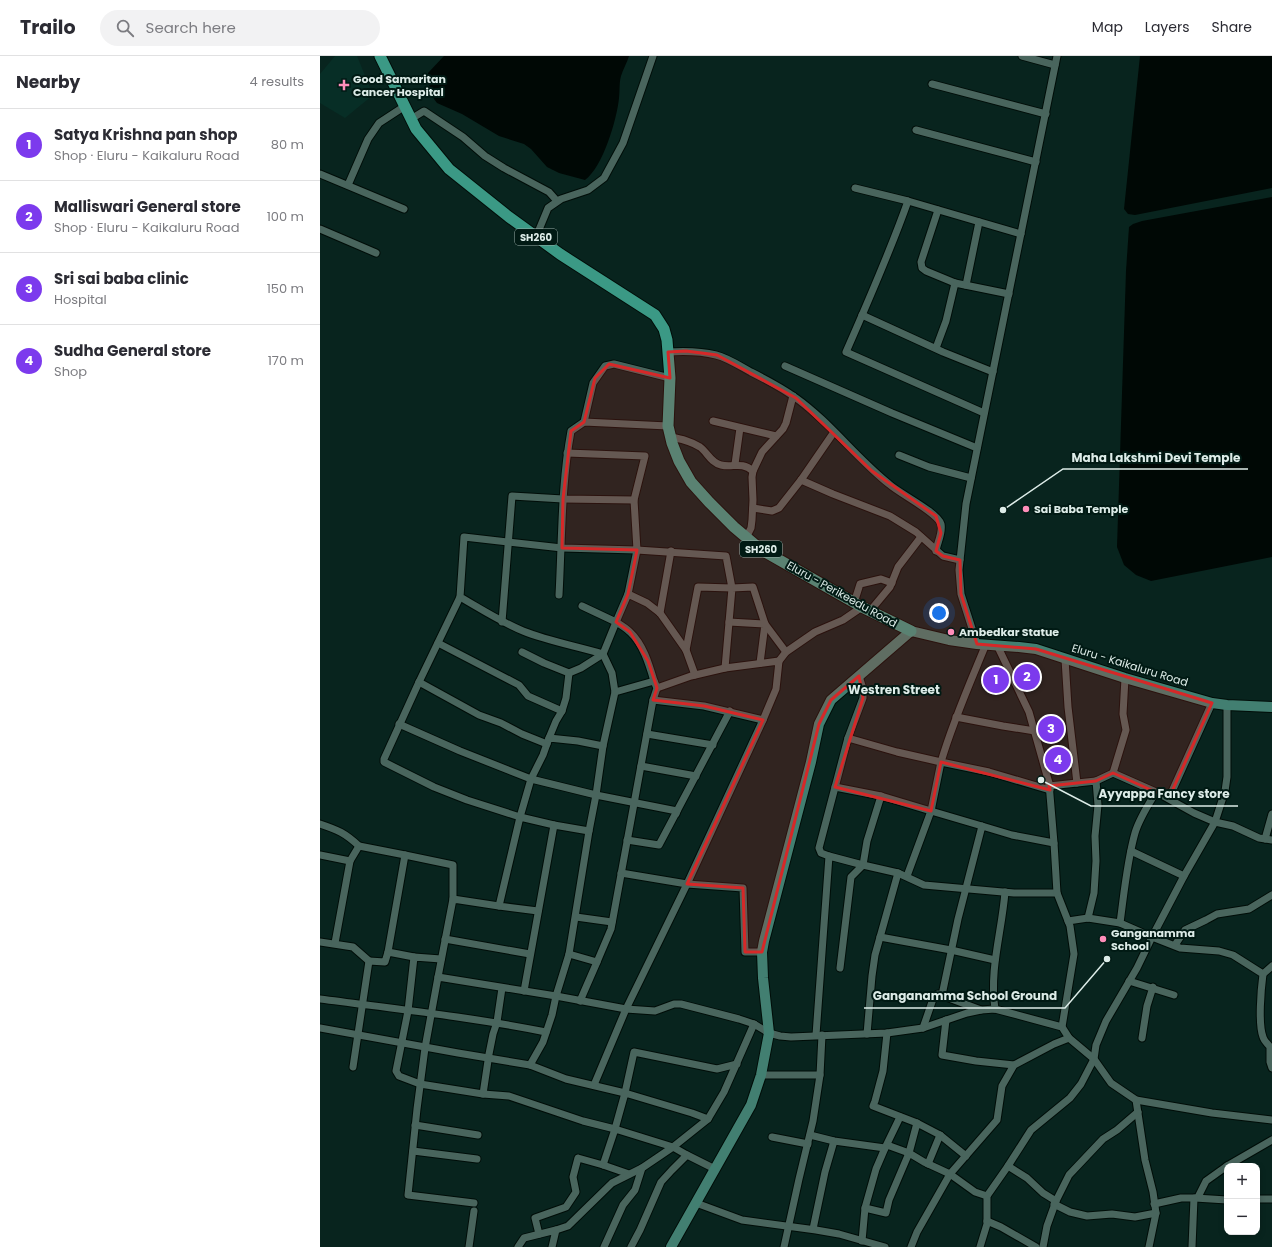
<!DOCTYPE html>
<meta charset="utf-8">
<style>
:root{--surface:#fff;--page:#f2f2f3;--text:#2b2b33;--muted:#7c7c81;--line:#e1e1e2;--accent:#7c3aed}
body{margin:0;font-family:Poppins,sans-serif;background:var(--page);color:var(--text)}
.controls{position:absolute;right:12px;bottom:12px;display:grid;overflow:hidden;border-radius:8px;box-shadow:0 2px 6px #0003}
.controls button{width:36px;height:36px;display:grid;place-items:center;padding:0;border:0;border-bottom:1px solid var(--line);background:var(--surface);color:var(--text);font:20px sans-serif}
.you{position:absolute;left:619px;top:557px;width:14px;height:14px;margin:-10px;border:3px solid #fff;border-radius:50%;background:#1a73e8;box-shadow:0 0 0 6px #1a73e833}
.badge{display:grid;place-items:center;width:26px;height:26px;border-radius:50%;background:var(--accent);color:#fff;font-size:13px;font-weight:700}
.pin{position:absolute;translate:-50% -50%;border:2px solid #fff;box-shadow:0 1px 4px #0006}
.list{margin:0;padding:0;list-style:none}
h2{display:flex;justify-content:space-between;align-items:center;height:52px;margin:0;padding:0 16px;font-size:17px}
h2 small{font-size:13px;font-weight:400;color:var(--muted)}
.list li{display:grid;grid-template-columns:26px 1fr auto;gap:12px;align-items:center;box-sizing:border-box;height:72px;padding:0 16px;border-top:1px solid var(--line)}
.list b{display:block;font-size:15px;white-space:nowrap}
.list p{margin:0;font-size:13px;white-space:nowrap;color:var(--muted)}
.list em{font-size:13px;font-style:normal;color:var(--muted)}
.icon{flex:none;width:22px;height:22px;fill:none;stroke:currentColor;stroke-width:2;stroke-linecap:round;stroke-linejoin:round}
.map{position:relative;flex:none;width:952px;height:1191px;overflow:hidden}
header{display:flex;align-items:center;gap:24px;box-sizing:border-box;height:56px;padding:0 20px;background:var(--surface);border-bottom:1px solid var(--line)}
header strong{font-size:19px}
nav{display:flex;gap:22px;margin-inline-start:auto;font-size:14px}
.search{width:280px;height:36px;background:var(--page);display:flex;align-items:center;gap:10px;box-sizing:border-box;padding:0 14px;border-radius:22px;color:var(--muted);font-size:15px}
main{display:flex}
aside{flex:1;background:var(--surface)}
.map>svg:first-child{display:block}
.built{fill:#072e26}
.water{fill:#000805}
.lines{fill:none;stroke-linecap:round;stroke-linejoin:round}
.minor-casing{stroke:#000d08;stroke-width:9}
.secondary-casing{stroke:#000d08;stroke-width:12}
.primary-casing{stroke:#000d08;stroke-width:13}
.minor{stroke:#49655d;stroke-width:7}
.secondary{stroke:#427f71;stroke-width:10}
.primary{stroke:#3b9985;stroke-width:11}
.marked{fill:#d62828;fill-opacity:0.2;stroke:#d62828;stroke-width:3;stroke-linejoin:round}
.poi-dot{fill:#ff8eba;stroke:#011a14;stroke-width:1.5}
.labels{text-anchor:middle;stroke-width:4;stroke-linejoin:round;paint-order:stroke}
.shield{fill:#011a14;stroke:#9bada8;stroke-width:1}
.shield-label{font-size:10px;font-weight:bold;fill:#ddece8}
.poi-label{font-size:11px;font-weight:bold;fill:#ddece8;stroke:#011a14;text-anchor:start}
.street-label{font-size:11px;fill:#ddece8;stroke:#011a14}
.neighbourhood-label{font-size:12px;font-weight:bold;fill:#ddece8;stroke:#011a14}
.leader{fill:none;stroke:#ddece8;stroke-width:1.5}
.callout-dot{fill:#ddece8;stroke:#011a14;stroke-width:1.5}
.callout-label{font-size:12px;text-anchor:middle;font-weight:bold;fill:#ddece8;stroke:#011a14;stroke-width:4;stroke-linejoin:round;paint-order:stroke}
</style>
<header>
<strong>Trailo</strong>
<div class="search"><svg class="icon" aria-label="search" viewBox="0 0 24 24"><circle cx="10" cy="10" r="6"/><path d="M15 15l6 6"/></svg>Search here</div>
<nav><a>Map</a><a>Layers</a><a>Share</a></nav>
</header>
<main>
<aside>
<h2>Nearby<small>4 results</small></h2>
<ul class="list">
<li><span class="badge">1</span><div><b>Satya Krishna pan shop</b><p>Shop · Eluru - Kaikaluru Road</p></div><em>80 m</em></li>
<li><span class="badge">2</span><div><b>Malliswari General store</b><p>Shop · Eluru - Kaikaluru Road</p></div><em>100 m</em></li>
<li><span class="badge">3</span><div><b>Sri sai baba clinic</b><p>Hospital</p></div><em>150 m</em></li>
<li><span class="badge">4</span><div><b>Sudha General store</b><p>Shop</p></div><em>170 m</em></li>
</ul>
</aside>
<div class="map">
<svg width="952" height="1191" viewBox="0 0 952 1191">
<rect width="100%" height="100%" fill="#08241e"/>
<path class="built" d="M 15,0 L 37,0 L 53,39 L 25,62 L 0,47 L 0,18 Z"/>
<g class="water">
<path d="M 124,0 L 309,0 C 307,7 303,13 301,20 C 299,27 300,34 299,42 C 297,63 283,111 265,124 L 239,117 L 227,111 L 211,93 L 204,88 L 179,80 L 142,58 L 117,47 L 114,43 L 107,23 L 108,17 Z"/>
<path d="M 820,0 L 952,0 L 952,132 L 815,159 L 808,158 L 804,153 Z"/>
<path d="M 952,141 L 952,501 L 831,525 L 816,519 L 804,509 L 797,491 L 806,215 L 809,171 L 813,168 L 822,165 Z"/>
</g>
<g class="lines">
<g class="minor-casing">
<g id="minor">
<path d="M 702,0 L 735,9"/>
<path d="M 612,28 L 726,58"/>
<path d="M 91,63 L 104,55 L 143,81 L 165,100 L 184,112 L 229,136 L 237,145"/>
<path d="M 596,74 L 716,106"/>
<path d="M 0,118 L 84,153"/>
<path d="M 28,129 L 48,83 L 59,67 L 85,50"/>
<path d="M 535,132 L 588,145 L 701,178"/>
<path d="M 588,145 C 570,196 548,246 526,296 L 664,357"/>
<path d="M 618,154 L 601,206 L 602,212 L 606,215 L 635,227"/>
<path d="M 0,173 L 56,197"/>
<path d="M 216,181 L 228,152 L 241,143 L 268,134 L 284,122 L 303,87 L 333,0"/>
<path d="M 646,229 L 659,166"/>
<path d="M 542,259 L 623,296 L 673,316"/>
<path d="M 616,292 L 626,265 L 635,227 L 689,238"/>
<path d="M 348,296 C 364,295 380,295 396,299 C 408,302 420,310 431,316 C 447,324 462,332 476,342 C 510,366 536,402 569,428 C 580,438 617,456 621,468 C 623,477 617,487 616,495"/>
<path d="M 465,310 L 572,357 L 657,392"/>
<path d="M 393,365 L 456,380"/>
<path d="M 264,366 L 273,327 L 285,310 L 294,308 L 350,322"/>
<path d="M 351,381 C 361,383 371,385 380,391 C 387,396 391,407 401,409 C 413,412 421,405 433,415"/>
<path d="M 247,397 L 325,400 L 314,444 L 317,494 L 242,492 L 144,481 L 140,541 C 161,553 181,566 203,575 C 228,585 256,590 283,598 L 292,617 L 295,636 L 283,690 L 276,739 L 357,755 L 356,758"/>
<path d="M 579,399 L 609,411 L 651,422"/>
<path d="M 415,408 L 420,372"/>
<path d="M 481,424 L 513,438 L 570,460 L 596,476 L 623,500 L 640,504"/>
<path d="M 433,452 L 452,455 L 459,452 L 481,424 L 514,376"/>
<path d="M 426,482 L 431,472 L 432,464 L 433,444 L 432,421 L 433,415 L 442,396 L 463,373 L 466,367 L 473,340"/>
<path d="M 308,538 L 317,494 L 406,500 L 412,532 L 378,531 L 366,594"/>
<path d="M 239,539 C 242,484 241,429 251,375 L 264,366 L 348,370"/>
<path d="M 140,541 L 99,626 L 64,703 L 64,706 L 114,731 L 147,744 L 200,761 L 211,723 L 223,699 L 229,682 L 258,685 L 283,690"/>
<path d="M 534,547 L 540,528 L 561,523 L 572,527"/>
<path d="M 262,550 L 296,566 L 308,538 L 327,547 L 340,557 L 366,594 L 375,619"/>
<path d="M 550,555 L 570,531 L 578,511 L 601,481"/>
<path d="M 340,557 L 351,495"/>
<path d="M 182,566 L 192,440 L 243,443 L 314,444"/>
<path d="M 409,566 L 445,568 L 440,607"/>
<path d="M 118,587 L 199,629 L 208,640 L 242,655"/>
<path d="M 657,588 L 641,538 L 639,514 L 646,448 L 737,0"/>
<path d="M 666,588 C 650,627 633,665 621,706 L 669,716 L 730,734"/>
<path d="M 677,589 L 709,656 L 729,727 L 734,787"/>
<path d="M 202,596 L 224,607 L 249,617 L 261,612 L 283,598 L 296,566 C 301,569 306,572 310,576 C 323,588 329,608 334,625"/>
<path d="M 745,603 L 748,651 L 757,727"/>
<path d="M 459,605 L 466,596 L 495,576 L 523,564 L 542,551"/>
<path d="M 405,612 L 412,532 L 433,531 L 445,568 L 466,596"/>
<path d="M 99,626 L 159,659 L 181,667 L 202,678 L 227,688"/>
<path d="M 337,632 L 371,620 L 405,612 L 459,605 L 456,633 L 443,664"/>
<path d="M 907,649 L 907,721 L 905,735 L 895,766 L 913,770 L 939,782 L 952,784"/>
<path d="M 636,661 L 683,670 L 715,675"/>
<path d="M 79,668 L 140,695 L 211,723 L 276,739 L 269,775 L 249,898 L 236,940 L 306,953 L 335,955 L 354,948 L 361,948 L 419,963 L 434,968 L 449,977 L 460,980 L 471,981 L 567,977 L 603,972 L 647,957 L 661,954 L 675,953 L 742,971 L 749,982 L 774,1003 L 791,1027 L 816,1044 L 892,1057 L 952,1064"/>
<path d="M 327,678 L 393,689"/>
<path d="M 229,682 L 236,665 L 242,655 L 246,642 L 249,617"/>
<path d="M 321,710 L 376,720"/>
<path d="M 793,717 L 806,674 L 803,658 L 805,622"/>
<path d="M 776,725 L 793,717 L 836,736 C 828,749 819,763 815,777 C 807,805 804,838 800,867"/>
<path d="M 729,730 L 776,725 L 778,749 L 775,780 L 776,805 L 774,837 L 768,862"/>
<path d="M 515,731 L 561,740"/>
<path d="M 849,742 L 892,647"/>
<path d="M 0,768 C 18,774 25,777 39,790"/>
<path d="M 945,783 L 952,758"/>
<path d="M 307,784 L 339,789 L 410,655"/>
<path d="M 811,795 L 864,820"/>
<path d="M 0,799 L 30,805 L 39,790 L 85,799"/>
<path d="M 509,800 L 501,797 L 499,792 L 528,682 L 543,642 L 543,633 L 539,620"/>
<path d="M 301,817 L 367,828 L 443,664 L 384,650 L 333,644"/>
<path d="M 578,817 L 604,829 L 694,837 L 737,837 L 750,870 L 754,898 L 742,971"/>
<path d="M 587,820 L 611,755 L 662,770"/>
<path d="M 218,855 L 179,850 L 200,761 L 234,769"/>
<path d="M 256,861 L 292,866"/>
<path d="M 748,865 L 768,862 L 800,867 L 832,881 L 864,820 L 895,766 L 874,757 L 836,736"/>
<path d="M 560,881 L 631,894 L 675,904"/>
<path d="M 125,883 L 210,898"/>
<path d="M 0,886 L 33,891 L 49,905"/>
<path d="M 15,887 L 30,805"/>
<path d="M 855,889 L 865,874 L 886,864 L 897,858 L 929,853 L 952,839"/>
<path d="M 68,896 L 85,799 L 133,809 L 133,843"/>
<path d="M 249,898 L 277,906 L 260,945"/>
<path d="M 121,903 L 94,901 L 88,955 L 76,1015 L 79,1020 L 100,1028 L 163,1038 L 169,998 L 173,978 L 177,966 L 182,932"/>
<path d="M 277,906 L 291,873 L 333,644 L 337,632 L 334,625 L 295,636"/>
<path d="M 520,912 L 531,821 L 543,809 L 547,785 L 561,740 L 611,755 L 621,706 L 577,696 L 528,682"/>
<path d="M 943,918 L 952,910"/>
<path d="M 118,921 L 133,843 L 179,850"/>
<path d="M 809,925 L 854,939"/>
<path d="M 204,935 L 234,769 L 269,775"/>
<path d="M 622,939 L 638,863 L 662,770 L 692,779 L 734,787 L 737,837"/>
<path d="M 0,943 C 76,953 151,961 226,976"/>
<path d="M 675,953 C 669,914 682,875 685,836"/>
<path d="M 626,964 L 622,999 L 656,1005 L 694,1009"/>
<path d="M 0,972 L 138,997 L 210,1009 L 246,1023 L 305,1037 L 314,996 L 397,1013 L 417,1008"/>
<path d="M 603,972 L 614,940 L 618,938 L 661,954"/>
<path d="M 567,977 L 563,1015 L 555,1045 L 553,1050 L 597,1067"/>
<path d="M 496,979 L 509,800 L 543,809 L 578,817 L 555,899 L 552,920 L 547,978"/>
<path d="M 822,982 L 827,950 L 833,931"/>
<path d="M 33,1011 L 49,905 L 65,906 L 68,896 L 94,901"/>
<path d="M 441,1019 L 500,1019"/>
<path d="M 274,1029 L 306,953 L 367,828 L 423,832 L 425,896 L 442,896"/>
<path d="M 163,1038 L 189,1040 L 263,1065 L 295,1073 L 305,1037 L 372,1057 L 388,1063"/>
<path d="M 816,1044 L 825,1104 L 833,1136 L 836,1157 L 829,1191"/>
<path d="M 95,1069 L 158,1079"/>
<path d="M 490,1079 L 514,1085 L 565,1092 L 580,1061"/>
<path d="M 452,1081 L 488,1088"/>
<path d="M 567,1089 L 589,1097 L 597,1067 L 620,1079 L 646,1100"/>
<path d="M 93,1095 L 157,1103"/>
<path d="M 367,1099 L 395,1113"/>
<path d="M 608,1108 L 620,1079"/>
<path d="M 283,1109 L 309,1118"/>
<path d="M 907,1110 L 952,1084"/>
<path d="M 878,1141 L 886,1125 L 907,1110"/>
<path d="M 875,1142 L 907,1144"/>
<path d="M 937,1143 L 952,1143"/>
<path d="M 736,1145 L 749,1119 L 783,1083 L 797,1074 L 818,1056"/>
<path d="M 154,1147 L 88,1139 L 97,1053 L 105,992 L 118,921 L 236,940 L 232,959 L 223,986 L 210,1009"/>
<path d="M 376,1147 L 422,1164 L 496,1174 L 519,1178 L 565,1191"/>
<path d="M 734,1148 L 750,1156 L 767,1160 L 792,1158 L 815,1161 L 836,1157"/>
<path d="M 834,1148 L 861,1142 L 874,1142 L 872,1191"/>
<path d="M 545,1152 L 556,1113 L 565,1092"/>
<path d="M 667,1165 L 681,1171 L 716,1191"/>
<path d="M 493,1173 L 505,1116 L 514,1085"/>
<path d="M 236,1174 L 248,1170 L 292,1127 L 322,1112"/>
<path d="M 219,1178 L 215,1162 L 246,1151 L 256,1136 L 253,1121 L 258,1102 L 283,1109 L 295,1073 L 353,1091 L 388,1063 L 404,1036 L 434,968"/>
<path d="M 542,1185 L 545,1152 L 566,1157 L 569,1144 L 589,1097 L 604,1106 L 630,1118 L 655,1136 L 667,1140"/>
<path d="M 149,1191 L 154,1155"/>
<path d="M 198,1191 L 204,1182 L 236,1174 L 232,1191"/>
<path d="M 284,1191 L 303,1149 L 315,1134 L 322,1112 L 353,1091 L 367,1099 L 352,1114 L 341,1126 L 320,1174 L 311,1191"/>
<path d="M 464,1191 L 479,1123 L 493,1065 L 500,1019 L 502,979"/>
<path d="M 591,1191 L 597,1176 L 630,1118 L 677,1064 L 682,1030 L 694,1009 L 734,988 L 749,982"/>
<path d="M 660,1191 L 667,1168 L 667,1140 L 688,1110"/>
<path d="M 723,1191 L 727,1170 L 736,1145 L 723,1137 L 707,1122 L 688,1110 L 711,1074 L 750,1042 L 761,1028 L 774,1003 L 776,989 L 786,965 L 817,912 L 832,881 L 860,892 L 899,895 L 913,899 L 943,918 C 941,933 938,968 943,981 C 944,985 948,988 950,991 L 950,1006 L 952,1012"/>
</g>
</g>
<g class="secondary-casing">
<path id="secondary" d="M 351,1191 L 431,1049 L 441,1019 L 449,977 L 443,922 L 442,896 L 444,885 L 491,706 L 499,668 L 511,644 L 591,575 L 629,584 L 657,588 L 699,591 L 716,593 L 805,622 L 892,647 L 907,649 L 952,651"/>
</g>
<g class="primary-casing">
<path id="primary" d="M 60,0 L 96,73 L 129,113 L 189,161 L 240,198 L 335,259 L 344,273 L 347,284 L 350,322 L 348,370 L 352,387 L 359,405 L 371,426 L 389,446 L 414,471 L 440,493 L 542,551 L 591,575"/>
</g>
<use href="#minor" class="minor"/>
<use href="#secondary" class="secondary"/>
<use href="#primary" class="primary"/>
</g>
<path class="marked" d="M 366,295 L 397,299 L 476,342 L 552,415 L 616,460 L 621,477 L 616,495 L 623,500 L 640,504 L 641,538 L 657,588 L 716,593 L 892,647 L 849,742 L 793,717 L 776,725 L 729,730 L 730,734 L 621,706 L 611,755 L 515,731 L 543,642 L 539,620 L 511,644 L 499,668 L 442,896 L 425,896 L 423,832 L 367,828 L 443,664 L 384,650 L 333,644 L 337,632 L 328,605 L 310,576 L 296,566 L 308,538 L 317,494 L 242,492 L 243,443 L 251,375 L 264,366 L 275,322 L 289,308 L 350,322 L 348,296 Z"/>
<g class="poi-dot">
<path d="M22 23h4v4h4v4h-4v4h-4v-4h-4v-4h4z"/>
<circle cx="706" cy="453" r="4"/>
<circle cx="631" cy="576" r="4"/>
<circle cx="783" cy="883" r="4"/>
</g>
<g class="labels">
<g class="shield">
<rect x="195" y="173" width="42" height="16" rx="3"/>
<rect x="420" y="485" width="42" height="16" rx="3"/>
</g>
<g class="shield-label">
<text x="216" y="185">SH260</text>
<text x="441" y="497">SH260</text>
</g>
<g class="poi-label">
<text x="33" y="27">Good Samaritan<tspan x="33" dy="13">Cancer Hospital</tspan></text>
<text x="714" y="457">Sai Baba Temple</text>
<text x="639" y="580">Ambedkar Statue</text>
<text x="791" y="881">Ganganamma<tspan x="791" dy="13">School</tspan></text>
</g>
<g class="street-label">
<text transform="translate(522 538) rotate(29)" y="4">Eluru - Perikeedu Road</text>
<text transform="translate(810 609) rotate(17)" y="4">Eluru - Kaikaluru Road</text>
</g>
<g class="neighbourhood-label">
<text x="574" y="638">Westren Street</text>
</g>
</g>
<path class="leader" d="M683 454L743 413H928M721 724L771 750H918M787 903L745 952H544"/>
<g class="callout-dot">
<circle cx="683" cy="454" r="4"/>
<circle cx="721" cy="724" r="4"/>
<circle cx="787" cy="903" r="4"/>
</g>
<g class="callout-label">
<text x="836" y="406">Maha Lakshmi Devi Temple</text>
<text x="844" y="742">Ayyappa Fancy store</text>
<text x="645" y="944">Ganganamma School Ground</text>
</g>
</svg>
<div class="controls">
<button>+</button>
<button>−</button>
</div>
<div class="you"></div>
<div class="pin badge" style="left:676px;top:624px">1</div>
<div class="pin badge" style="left:707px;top:621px">2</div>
<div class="pin badge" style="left:731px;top:673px">3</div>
<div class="pin badge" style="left:738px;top:704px">4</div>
</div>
</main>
